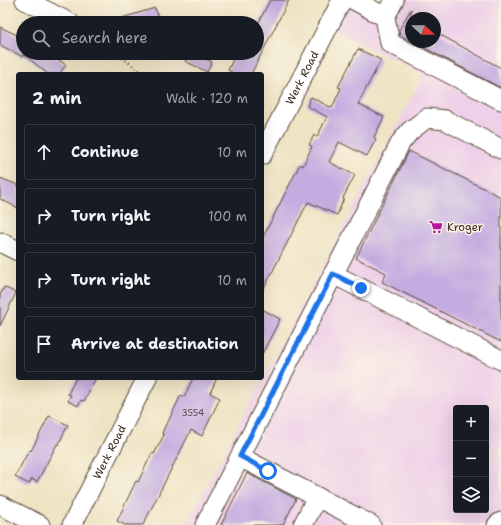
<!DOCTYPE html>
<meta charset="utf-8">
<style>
:root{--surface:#171b24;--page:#242831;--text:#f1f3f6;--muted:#9ea1a6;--line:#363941}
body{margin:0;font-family:"Shantell Sans",sans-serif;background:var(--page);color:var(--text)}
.controls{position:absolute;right:12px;bottom:12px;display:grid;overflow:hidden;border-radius:4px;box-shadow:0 4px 16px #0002}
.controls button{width:36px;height:36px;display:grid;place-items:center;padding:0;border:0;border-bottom:1px solid var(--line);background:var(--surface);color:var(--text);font:20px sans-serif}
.compass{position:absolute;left:405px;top:12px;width:36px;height:36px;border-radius:50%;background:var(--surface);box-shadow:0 4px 16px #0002;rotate:112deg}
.stop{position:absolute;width:12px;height:12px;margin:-9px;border:3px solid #1a73e8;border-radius:50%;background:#fff}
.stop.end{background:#1a73e8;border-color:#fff;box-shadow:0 1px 4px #0008}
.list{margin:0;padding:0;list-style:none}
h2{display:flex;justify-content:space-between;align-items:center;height:52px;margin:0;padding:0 16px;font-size:17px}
h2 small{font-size:13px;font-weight:400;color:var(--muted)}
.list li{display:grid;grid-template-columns:26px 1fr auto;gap:12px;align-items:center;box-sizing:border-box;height:56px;margin:0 8px 8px;padding:0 8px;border:1px solid var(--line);border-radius:4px}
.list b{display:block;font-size:15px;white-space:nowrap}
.list em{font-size:13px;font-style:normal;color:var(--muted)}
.icon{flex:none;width:22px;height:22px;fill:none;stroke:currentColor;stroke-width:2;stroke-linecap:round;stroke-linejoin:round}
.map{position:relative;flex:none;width:501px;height:525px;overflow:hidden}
.search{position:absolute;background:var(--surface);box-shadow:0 4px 16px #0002;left:16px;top:16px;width:248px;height:44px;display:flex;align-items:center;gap:10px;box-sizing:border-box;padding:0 14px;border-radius:22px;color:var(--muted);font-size:15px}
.panel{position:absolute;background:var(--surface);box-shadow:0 4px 16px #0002;left:16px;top:72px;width:248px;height:308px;border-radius:4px}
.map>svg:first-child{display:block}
.built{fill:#eed0e8;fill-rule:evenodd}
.building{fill:#c2ace0}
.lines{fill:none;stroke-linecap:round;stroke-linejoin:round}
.minor-casing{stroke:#564637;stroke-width:21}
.path{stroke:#564637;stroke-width:2.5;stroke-dasharray:1 3;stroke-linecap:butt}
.minor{stroke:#fff;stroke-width:19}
.route{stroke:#1a73e8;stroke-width:5}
.labels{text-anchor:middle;stroke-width:3;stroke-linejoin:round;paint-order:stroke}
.number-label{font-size:9px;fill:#5d4a4e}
.street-label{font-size:11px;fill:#3b2a1e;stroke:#fcf5e5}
.poi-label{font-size:11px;fill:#3b2a1e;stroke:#fcf5e5;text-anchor:start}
</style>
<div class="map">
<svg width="501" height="525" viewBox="0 0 501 525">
<rect width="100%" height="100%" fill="#fcf5e5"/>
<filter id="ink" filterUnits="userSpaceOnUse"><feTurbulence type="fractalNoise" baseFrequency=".025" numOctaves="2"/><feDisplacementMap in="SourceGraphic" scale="8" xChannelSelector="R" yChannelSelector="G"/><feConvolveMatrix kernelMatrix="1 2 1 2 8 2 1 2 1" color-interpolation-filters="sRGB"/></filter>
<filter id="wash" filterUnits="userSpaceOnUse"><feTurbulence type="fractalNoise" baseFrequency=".012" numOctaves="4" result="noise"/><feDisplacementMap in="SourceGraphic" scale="16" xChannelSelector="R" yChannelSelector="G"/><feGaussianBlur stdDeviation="0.9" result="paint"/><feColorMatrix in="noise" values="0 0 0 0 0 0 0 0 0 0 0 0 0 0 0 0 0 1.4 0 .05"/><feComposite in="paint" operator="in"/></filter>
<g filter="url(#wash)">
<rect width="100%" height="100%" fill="#eee4c4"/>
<path class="built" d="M 342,0 L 501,0 L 501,525 L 186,525 L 424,74 L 328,28 ZM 411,18 L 435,18 L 435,42 L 411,42 ZM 456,408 L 486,408 L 486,510 L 456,510 Z"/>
<g id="blocks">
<g class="building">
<path d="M 270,0 L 289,0 L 251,74 L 235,74 L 228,70 L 236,53 L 257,53 L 257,26 Z"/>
<path d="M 155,8 L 161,23 L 115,23 L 115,20 Z"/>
<path d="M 411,9 L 411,41 L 400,35 L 399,30 Z"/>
<path d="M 0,27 L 23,38 L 23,53 L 49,53 L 66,65 L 59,74 L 48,74 L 23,54 L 23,57 L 0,45 Z"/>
<path d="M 435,32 L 501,68 L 501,88 L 413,42 L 435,42 Z"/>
<path d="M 358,49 L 381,60 L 358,104 L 384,117 L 374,137 L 376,139 L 367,156 L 339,142 L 329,162 L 355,175 L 343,198 L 344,198 L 337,215 L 308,202 L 262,292 L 262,239 L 300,164 L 303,166 L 312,146 L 309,145 L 314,135 L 317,137 L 327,117 L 307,106 L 311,97 L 332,108 L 341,88 L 338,87 Z"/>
<path d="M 189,53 L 193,53 L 212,62 L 207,72 L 185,61 Z"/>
<path d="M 409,151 L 501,197 L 501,342 L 382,282 L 386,273 L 356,258 Z"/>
<path d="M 0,178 L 18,185 L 18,208 L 0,199 Z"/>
<path d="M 4,287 L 16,293 L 0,326 L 0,295 Z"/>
<path d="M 262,309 L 280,319 L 262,354 Z"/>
<path d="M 76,378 L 96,378 L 84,401 L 81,400 L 78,406 L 68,401 L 71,395 L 68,394 Z"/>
<path d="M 193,378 L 217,378 L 210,393 L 220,398 L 202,436 L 191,430 L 143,525 L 125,525 L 117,521 L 136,481 L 138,482 L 152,453 L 154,454 L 164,435 L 162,433 L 166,424 L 167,424 L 181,395 L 184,397 Z"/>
<path d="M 49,416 L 68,425 L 58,445 L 57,444 L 37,482 L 32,479 L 29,484 L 15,477 L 29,450 L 31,451 Z"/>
<path d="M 247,473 L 296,499 L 283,525 L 221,525 Z"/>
</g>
</g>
</g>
<g filter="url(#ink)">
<use href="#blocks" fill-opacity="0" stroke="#564637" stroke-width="1"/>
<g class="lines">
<g class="minor-casing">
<g id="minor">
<path d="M 25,0 L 70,23"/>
<path d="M 354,0 L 385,17"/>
<path d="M 394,0 L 385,17 L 390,43 L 501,100"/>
<path id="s1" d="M 262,155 L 342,0"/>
<path d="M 0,242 L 18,251"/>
<path d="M 333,274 L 501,360"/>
<path d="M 240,457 L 371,525"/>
<path d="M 0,505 L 40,525"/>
<path id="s2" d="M 72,525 L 147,378"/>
<path d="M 205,525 L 401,142 L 410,131 L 427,118 L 445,120 L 501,149"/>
<path d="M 303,525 L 317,497"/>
<path d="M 497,525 L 501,522"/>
</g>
</g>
<path class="path" d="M 116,53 L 144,74"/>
<use href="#minor" class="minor"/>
</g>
</g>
<g class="lines" filter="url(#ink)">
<path class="route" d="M 268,471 L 240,456 L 333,274 L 361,288"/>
</g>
<defs>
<g id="supermarket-bare" transform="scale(1.08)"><path d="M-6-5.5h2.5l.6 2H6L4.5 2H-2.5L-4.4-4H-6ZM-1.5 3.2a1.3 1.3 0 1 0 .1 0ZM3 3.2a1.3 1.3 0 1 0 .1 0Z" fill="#b5179e" stroke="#fcf5e5" stroke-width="2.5" paint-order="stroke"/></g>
</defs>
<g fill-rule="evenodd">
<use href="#supermarket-bare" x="436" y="227"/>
</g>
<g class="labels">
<g class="number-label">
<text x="193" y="416">3554</text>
</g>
<g class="street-label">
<text dy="4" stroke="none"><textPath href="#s1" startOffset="87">Werk Road</textPath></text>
<text dy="4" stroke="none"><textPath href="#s2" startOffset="82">Werk Road</textPath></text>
</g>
<g class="poi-label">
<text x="447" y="231">Kroger</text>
</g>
</g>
</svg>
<div class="controls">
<button>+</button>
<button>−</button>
<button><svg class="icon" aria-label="layers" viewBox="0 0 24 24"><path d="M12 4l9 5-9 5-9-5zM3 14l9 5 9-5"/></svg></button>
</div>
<svg class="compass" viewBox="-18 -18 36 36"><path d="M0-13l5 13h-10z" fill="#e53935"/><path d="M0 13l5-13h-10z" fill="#9ea1a6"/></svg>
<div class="stop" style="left:268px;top:471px"></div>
<div class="stop end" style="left:361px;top:288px"></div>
<div class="search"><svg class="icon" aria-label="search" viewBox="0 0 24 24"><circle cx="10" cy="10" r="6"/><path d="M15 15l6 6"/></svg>Search here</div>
<section class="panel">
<h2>2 min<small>Walk · 120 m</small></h2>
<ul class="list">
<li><svg class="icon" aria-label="ahead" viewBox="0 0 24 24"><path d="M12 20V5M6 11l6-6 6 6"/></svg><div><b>Continue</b></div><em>10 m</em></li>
<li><svg class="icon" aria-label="right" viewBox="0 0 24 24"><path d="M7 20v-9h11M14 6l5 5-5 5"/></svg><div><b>Turn right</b></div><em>100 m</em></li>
<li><svg class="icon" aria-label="right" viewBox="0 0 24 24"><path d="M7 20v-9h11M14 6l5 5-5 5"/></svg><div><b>Turn right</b></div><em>10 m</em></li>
<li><svg class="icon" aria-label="arrive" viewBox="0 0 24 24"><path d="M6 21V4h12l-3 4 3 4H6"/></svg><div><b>Arrive at destination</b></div></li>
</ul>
</section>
</div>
